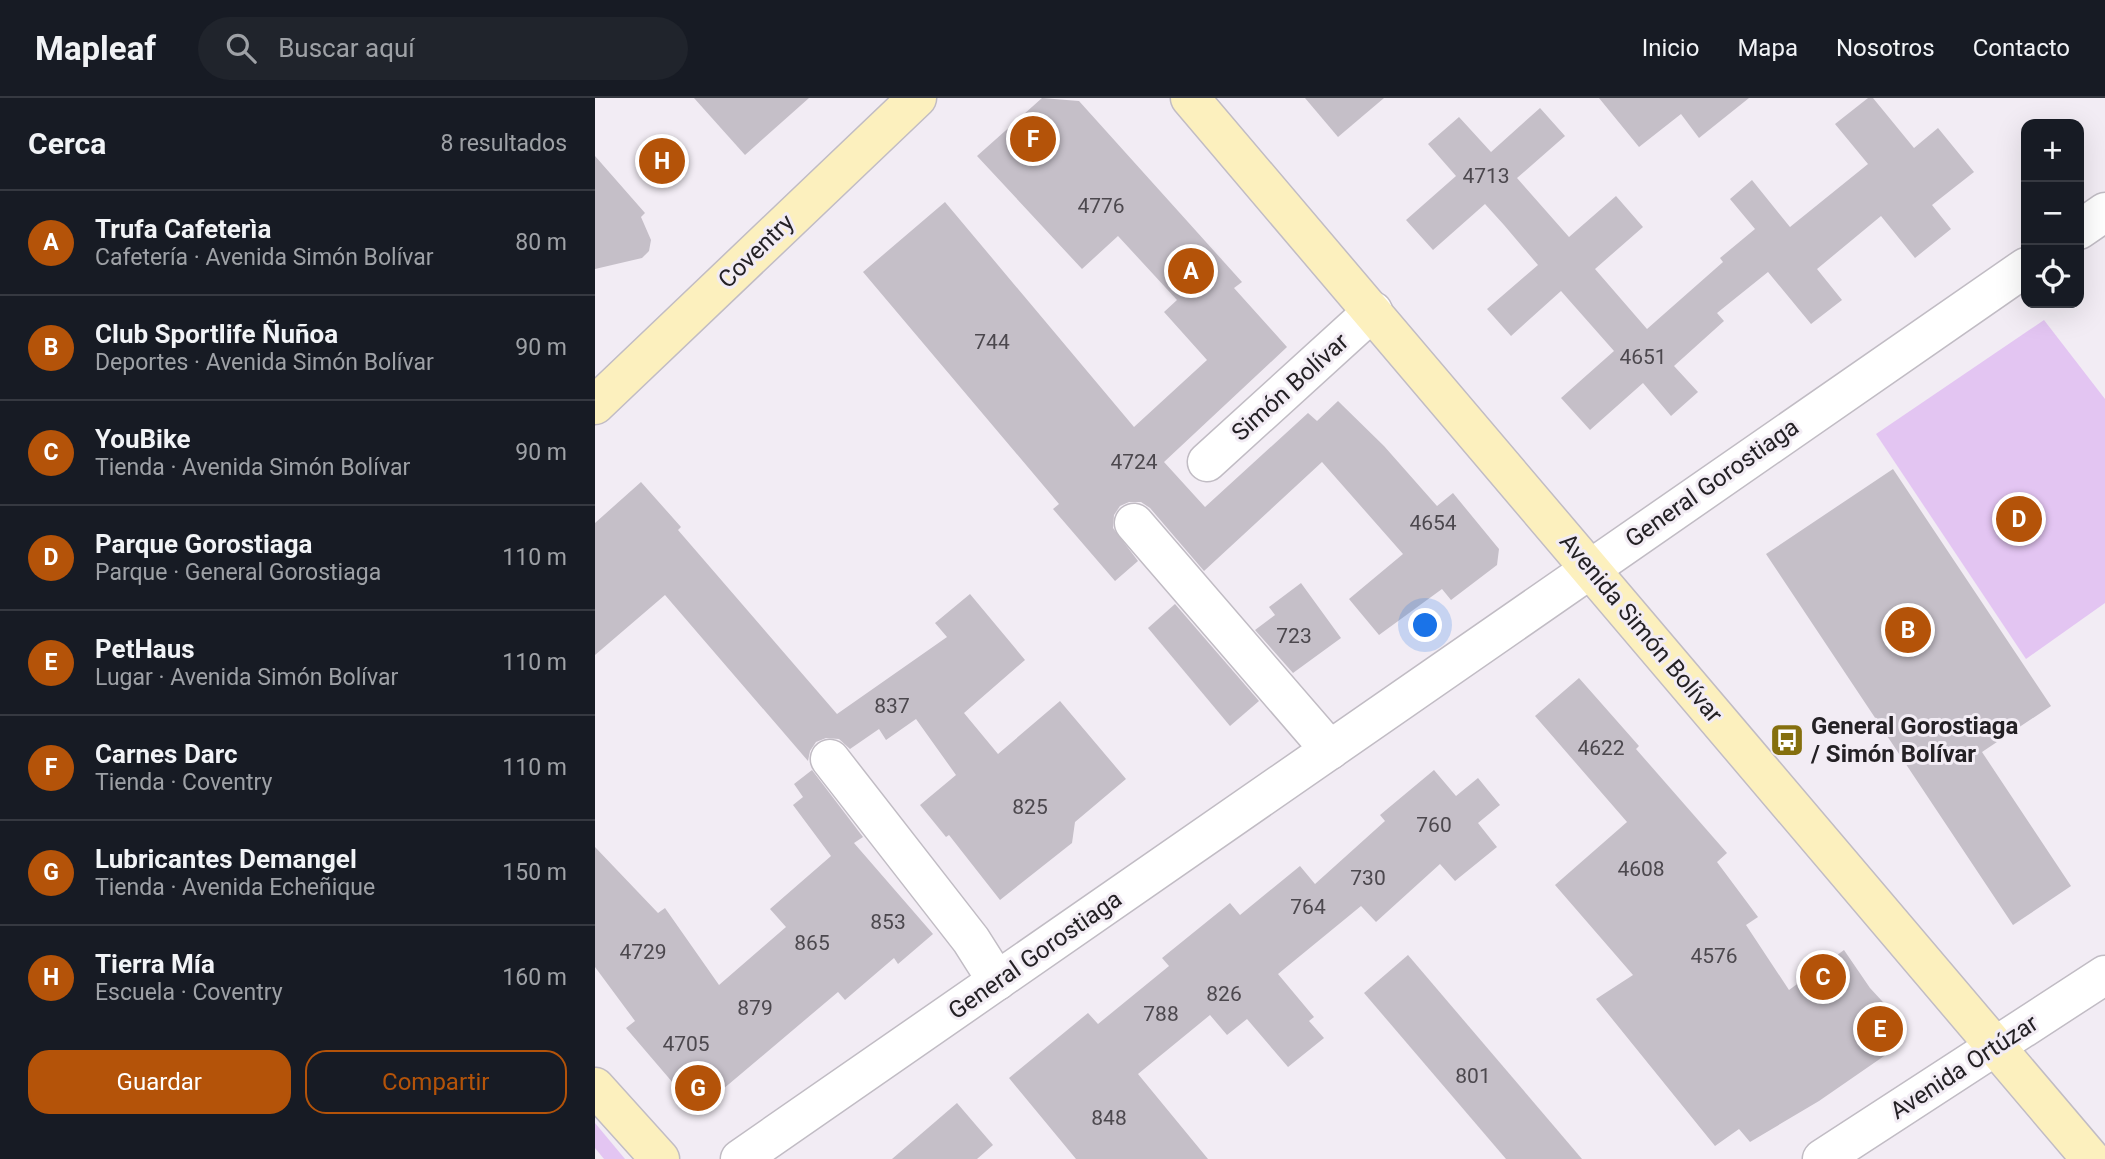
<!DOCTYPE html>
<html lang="es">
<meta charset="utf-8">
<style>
:root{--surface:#171b24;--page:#20242c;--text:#f1f3f6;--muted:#9ea1a6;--line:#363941;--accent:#b45309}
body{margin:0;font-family:Roboto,sans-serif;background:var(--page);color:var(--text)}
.controls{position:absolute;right:21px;top:21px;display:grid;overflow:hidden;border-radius:14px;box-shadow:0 7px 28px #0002}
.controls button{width:63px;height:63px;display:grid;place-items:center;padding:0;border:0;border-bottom:2px solid var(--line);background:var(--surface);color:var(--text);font:35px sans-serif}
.you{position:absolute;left:831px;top:528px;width:24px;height:24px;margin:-18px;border:5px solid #fff;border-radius:50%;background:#1a73e8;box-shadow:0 0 0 10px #1a73e833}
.badge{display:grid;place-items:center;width:46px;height:46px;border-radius:50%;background:var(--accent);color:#fff;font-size:23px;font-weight:700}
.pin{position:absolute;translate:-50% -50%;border:4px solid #fff;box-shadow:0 2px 7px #0006}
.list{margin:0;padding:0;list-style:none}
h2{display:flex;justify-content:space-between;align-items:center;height:91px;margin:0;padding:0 28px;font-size:30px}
h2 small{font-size:23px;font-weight:400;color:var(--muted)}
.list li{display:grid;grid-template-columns:46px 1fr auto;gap:21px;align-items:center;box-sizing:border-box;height:105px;padding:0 28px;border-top:2px solid var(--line)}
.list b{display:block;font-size:26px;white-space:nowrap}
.list p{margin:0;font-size:23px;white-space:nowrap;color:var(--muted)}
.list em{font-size:23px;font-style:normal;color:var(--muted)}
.actions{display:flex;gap:14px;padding:21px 28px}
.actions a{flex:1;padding:16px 0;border:2px solid var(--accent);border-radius:21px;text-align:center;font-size:24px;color:var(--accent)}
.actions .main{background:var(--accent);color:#fff}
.icon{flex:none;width:38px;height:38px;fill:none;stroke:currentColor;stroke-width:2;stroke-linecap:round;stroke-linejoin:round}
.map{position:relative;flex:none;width:1510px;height:1061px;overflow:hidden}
header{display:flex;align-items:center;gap:42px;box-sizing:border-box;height:98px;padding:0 35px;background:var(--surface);border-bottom:2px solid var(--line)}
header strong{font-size:33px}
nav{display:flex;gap:38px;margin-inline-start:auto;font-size:24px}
.search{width:490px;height:63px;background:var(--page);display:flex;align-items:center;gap:18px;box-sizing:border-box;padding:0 24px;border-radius:38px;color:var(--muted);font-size:26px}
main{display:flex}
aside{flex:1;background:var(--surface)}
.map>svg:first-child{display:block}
.green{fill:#e3c5f2}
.building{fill:#c5bfc8}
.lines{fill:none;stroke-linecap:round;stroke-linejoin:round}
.street-casing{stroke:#c1bcc4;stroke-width:41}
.secondary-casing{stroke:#c1bcc4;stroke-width:41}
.street{stroke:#fff;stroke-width:38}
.secondary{stroke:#fcf0be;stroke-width:38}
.labels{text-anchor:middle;stroke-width:6;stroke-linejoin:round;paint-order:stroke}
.number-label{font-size:21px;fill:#4c484e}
.street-label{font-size:24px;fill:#242125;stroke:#f2ecf4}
.poi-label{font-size:24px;font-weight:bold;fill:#242125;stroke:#f2ecf4;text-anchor:start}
</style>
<header>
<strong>Mapleaf</strong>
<div class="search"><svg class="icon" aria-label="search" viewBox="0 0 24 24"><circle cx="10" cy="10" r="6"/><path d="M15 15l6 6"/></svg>Buscar aquí</div>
<nav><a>Inicio</a><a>Mapa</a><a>Nosotros</a><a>Contacto</a></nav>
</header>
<main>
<aside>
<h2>Cerca<small>8 resultados</small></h2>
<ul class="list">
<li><span class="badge">A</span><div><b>Trufa Cafeterìa</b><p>Cafetería · Avenida Simón Bolívar</p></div><em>80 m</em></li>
<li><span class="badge">B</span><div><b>Club Sportlife Ñuñoa</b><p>Deportes · Avenida Simón Bolívar</p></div><em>90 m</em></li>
<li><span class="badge">C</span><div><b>YouBike</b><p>Tienda · Avenida Simón Bolívar</p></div><em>90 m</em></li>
<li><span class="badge">D</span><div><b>Parque Gorostiaga</b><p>Parque · General Gorostiaga</p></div><em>110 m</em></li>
<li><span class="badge">E</span><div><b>PetHaus</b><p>Lugar · Avenida Simón Bolívar</p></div><em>110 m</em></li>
<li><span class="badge">F</span><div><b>Carnes Darc</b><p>Tienda · Coventry</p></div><em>110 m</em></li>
<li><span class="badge">G</span><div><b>Lubricantes Demangel</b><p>Tienda · Avenida Echeñique</p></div><em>150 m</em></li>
<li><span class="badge">H</span><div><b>Tierra Mía</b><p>Escuela · Coventry</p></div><em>160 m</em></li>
</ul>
<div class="actions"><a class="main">Guardar</a><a>Compartir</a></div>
</aside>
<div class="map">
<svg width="1510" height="1061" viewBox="0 0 1510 1061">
<rect width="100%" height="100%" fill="#f2ecf4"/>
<g class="green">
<path d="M 1449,222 L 1510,301 L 1510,505 L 1431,561 L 1281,336 Z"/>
<path d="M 0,1025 L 30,1061 L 9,1061 L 0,1050 Z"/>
</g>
<g class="building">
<path d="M 99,0 L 214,0 L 150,57 Z"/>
<path d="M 447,0 L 484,3 L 647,184 L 639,190 L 692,249 L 569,364 L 610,409 L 713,315 L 722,323 L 743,303 L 789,348 L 842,408 L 858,395 L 904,451 L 902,467 L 856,502 L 847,491 L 784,537 L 754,501 L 808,456 L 727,364 L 609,473 L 555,410 L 546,404 L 534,404 L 525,408 L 519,417 L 518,430 L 543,463 L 520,483 L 458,411 L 464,406 L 268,174 L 350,104 L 539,329 L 612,262 L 569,214 L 582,202 L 523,138 L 487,171 L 382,58 Z"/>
<path d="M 710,0 L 789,0 L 743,39 Z"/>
<path d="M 1004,0 L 1154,0 L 1104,40 L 1086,16 L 1044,49 Z"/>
<path d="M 1273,0 L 1278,0 L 1319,50 L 1343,30 L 1379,74 L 1337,107 L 1356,131 L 1320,160 L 1286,118 L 1222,171 L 1247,202 L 1216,226 L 1173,174 L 1122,215 L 1129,223 L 1079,268 L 1103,294 L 1076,318 L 1048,285 L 995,332 L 966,300 L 1019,253 L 966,193 L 916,238 L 892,211 L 943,167 L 909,127 L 890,106 L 838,152 L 811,122 L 861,78 L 833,46 L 864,19 L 896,54 L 945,10 L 970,38 L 922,80 L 974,139 L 1021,98 L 1048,129 L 1000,171 L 1052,231 L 1128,164 L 1125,160 L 1160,131 L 1135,101 L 1157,82 L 1195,129 L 1273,66 L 1240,26 Z"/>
<path d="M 0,58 L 50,115 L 46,119 L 56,142 L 54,153 L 47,160 L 0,171 Z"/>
<path d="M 1298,371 L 1456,608 L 1387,654 L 1476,788 L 1418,827 L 1171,456 Z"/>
<path d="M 46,384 L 86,429 L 83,432 L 242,616 L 352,539 L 340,525 L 375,496 L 430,562 L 369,615 L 403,656 L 465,603 L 531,681 L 480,724 L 477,745 L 405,802 L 354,737 L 351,739 L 325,707 L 361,677 L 321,621 L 291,642 L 284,631 L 255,651 L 244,641 L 231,640 L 221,644 L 215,653 L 213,663 L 70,497 L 0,557 L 0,425 Z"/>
<path d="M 706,485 L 746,540 L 698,575 L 660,532 L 680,517 L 674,509 Z"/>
<path d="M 580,506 L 664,603 L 635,628 L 553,530 Z"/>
<path d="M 984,580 L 1044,648 L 1041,651 L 1132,755 L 1122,764 L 1163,819 L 1151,827 L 1194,892 L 1249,852 L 1275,890 L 1311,929 L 1305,947 L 1224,1003 L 1155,1044 L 1144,1031 L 1120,1048 L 1001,901 L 1038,877 L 960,787 L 1032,724 L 940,618 Z"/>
<path d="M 217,672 L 268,739 L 259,745 L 338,836 L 303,866 L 299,860 L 250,902 L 243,894 L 102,1013 L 31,930 L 40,923 L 0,869 L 0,749 L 63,815 L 70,810 L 124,887 L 191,829 L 175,811 L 236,758 L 198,707 L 208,699 L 199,686 Z"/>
<path d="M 839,672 L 861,698 L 883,680 L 905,707 L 883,725 L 902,749 L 860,783 L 845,766 L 781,824 L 766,808 L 683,876 L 719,919 L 714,923 L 729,940 L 693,969 L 652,921 L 632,937 L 615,917 L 543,976 L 613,1061 L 481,1061 L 414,980 L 493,915 L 503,926 L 574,868 L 567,860 L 635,805 L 645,817 L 705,768 L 720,786 L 790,723 L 785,717 Z"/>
<path d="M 813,857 L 987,1061 L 911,1061 L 769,895 Z"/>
<path d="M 362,1005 L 398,1047 L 382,1061 L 297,1061 Z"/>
</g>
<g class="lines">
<g class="street-casing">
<g id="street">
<path d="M 1484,132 L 1510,114"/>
<path d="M 612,364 L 778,213"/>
<path d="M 539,425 L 735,652"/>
<path d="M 235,661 L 376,842 L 402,883"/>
<path d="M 145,1061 L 1431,169"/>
<path d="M 1227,1061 L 1510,877"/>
</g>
</g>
<g class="secondary-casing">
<g id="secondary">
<path d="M 595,0 L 1496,1061"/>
<path d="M 0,307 L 322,0"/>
<path d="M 0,989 L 65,1061"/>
</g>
</g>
<use href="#street" class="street"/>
<use href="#secondary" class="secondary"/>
</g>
<defs>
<g id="bus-square" transform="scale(1.75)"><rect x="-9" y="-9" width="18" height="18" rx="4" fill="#856f0e" stroke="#f2ecf4"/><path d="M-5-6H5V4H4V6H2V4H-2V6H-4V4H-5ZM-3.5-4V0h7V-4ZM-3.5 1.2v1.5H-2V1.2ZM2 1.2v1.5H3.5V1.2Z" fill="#fff"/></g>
</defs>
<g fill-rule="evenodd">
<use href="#bus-square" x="1192" y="642"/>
</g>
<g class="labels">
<g class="number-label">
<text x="891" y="85">4713</text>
<text x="506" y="115">4776</text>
<text x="397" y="251">744</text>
<text x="1048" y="266">4651</text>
<text x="539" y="371">4724</text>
<text x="838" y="432">4654</text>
<text x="699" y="545">723</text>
<text x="297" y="615">837</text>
<text x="1006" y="657">4622</text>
<text x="435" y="716">825</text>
<text x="839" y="734">760</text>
<text x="1046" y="778">4608</text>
<text x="773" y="787">730</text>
<text x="713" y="816">764</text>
<text x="293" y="831">853</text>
<text x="217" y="852">865</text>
<text x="48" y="861">4729</text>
<text x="1119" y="865">4576</text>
<text x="629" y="903">826</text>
<text x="160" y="917">879</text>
<text x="566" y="923">788</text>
<text x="91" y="953">4705</text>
<text x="878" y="985">801</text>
<text x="514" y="1027">848</text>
</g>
<g class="street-label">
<text transform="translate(161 153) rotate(-44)" y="8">Coventry</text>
<text transform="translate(695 289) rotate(-42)" y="8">Simón Bolívar</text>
<text transform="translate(1117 385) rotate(-35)" y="8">General Gorostiaga</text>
<text transform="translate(1046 530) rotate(50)" y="8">Avenida Simón Bolívar</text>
<text transform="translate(440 857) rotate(-35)" y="8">General Gorostiaga</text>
<text transform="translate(1369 969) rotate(-33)" y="8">Avenida Ortúzar</text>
</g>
<g class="poi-label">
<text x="1216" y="636">General Gorostiaga<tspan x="1216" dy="28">/ Simón Bolívar</tspan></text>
</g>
</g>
</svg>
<div class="controls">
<button>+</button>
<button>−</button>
<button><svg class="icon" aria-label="locate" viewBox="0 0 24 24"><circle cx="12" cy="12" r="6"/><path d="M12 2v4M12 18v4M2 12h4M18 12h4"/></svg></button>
</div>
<div class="you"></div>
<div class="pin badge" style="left:596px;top:173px">A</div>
<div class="pin badge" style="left:1313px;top:532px">B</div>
<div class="pin badge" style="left:1228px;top:879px">C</div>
<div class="pin badge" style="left:1424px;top:421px">D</div>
<div class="pin badge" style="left:1285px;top:931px">E</div>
<div class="pin badge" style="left:438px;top:41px">F</div>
<div class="pin badge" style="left:103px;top:990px">G</div>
<div class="pin badge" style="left:67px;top:63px">H</div>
</div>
</main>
